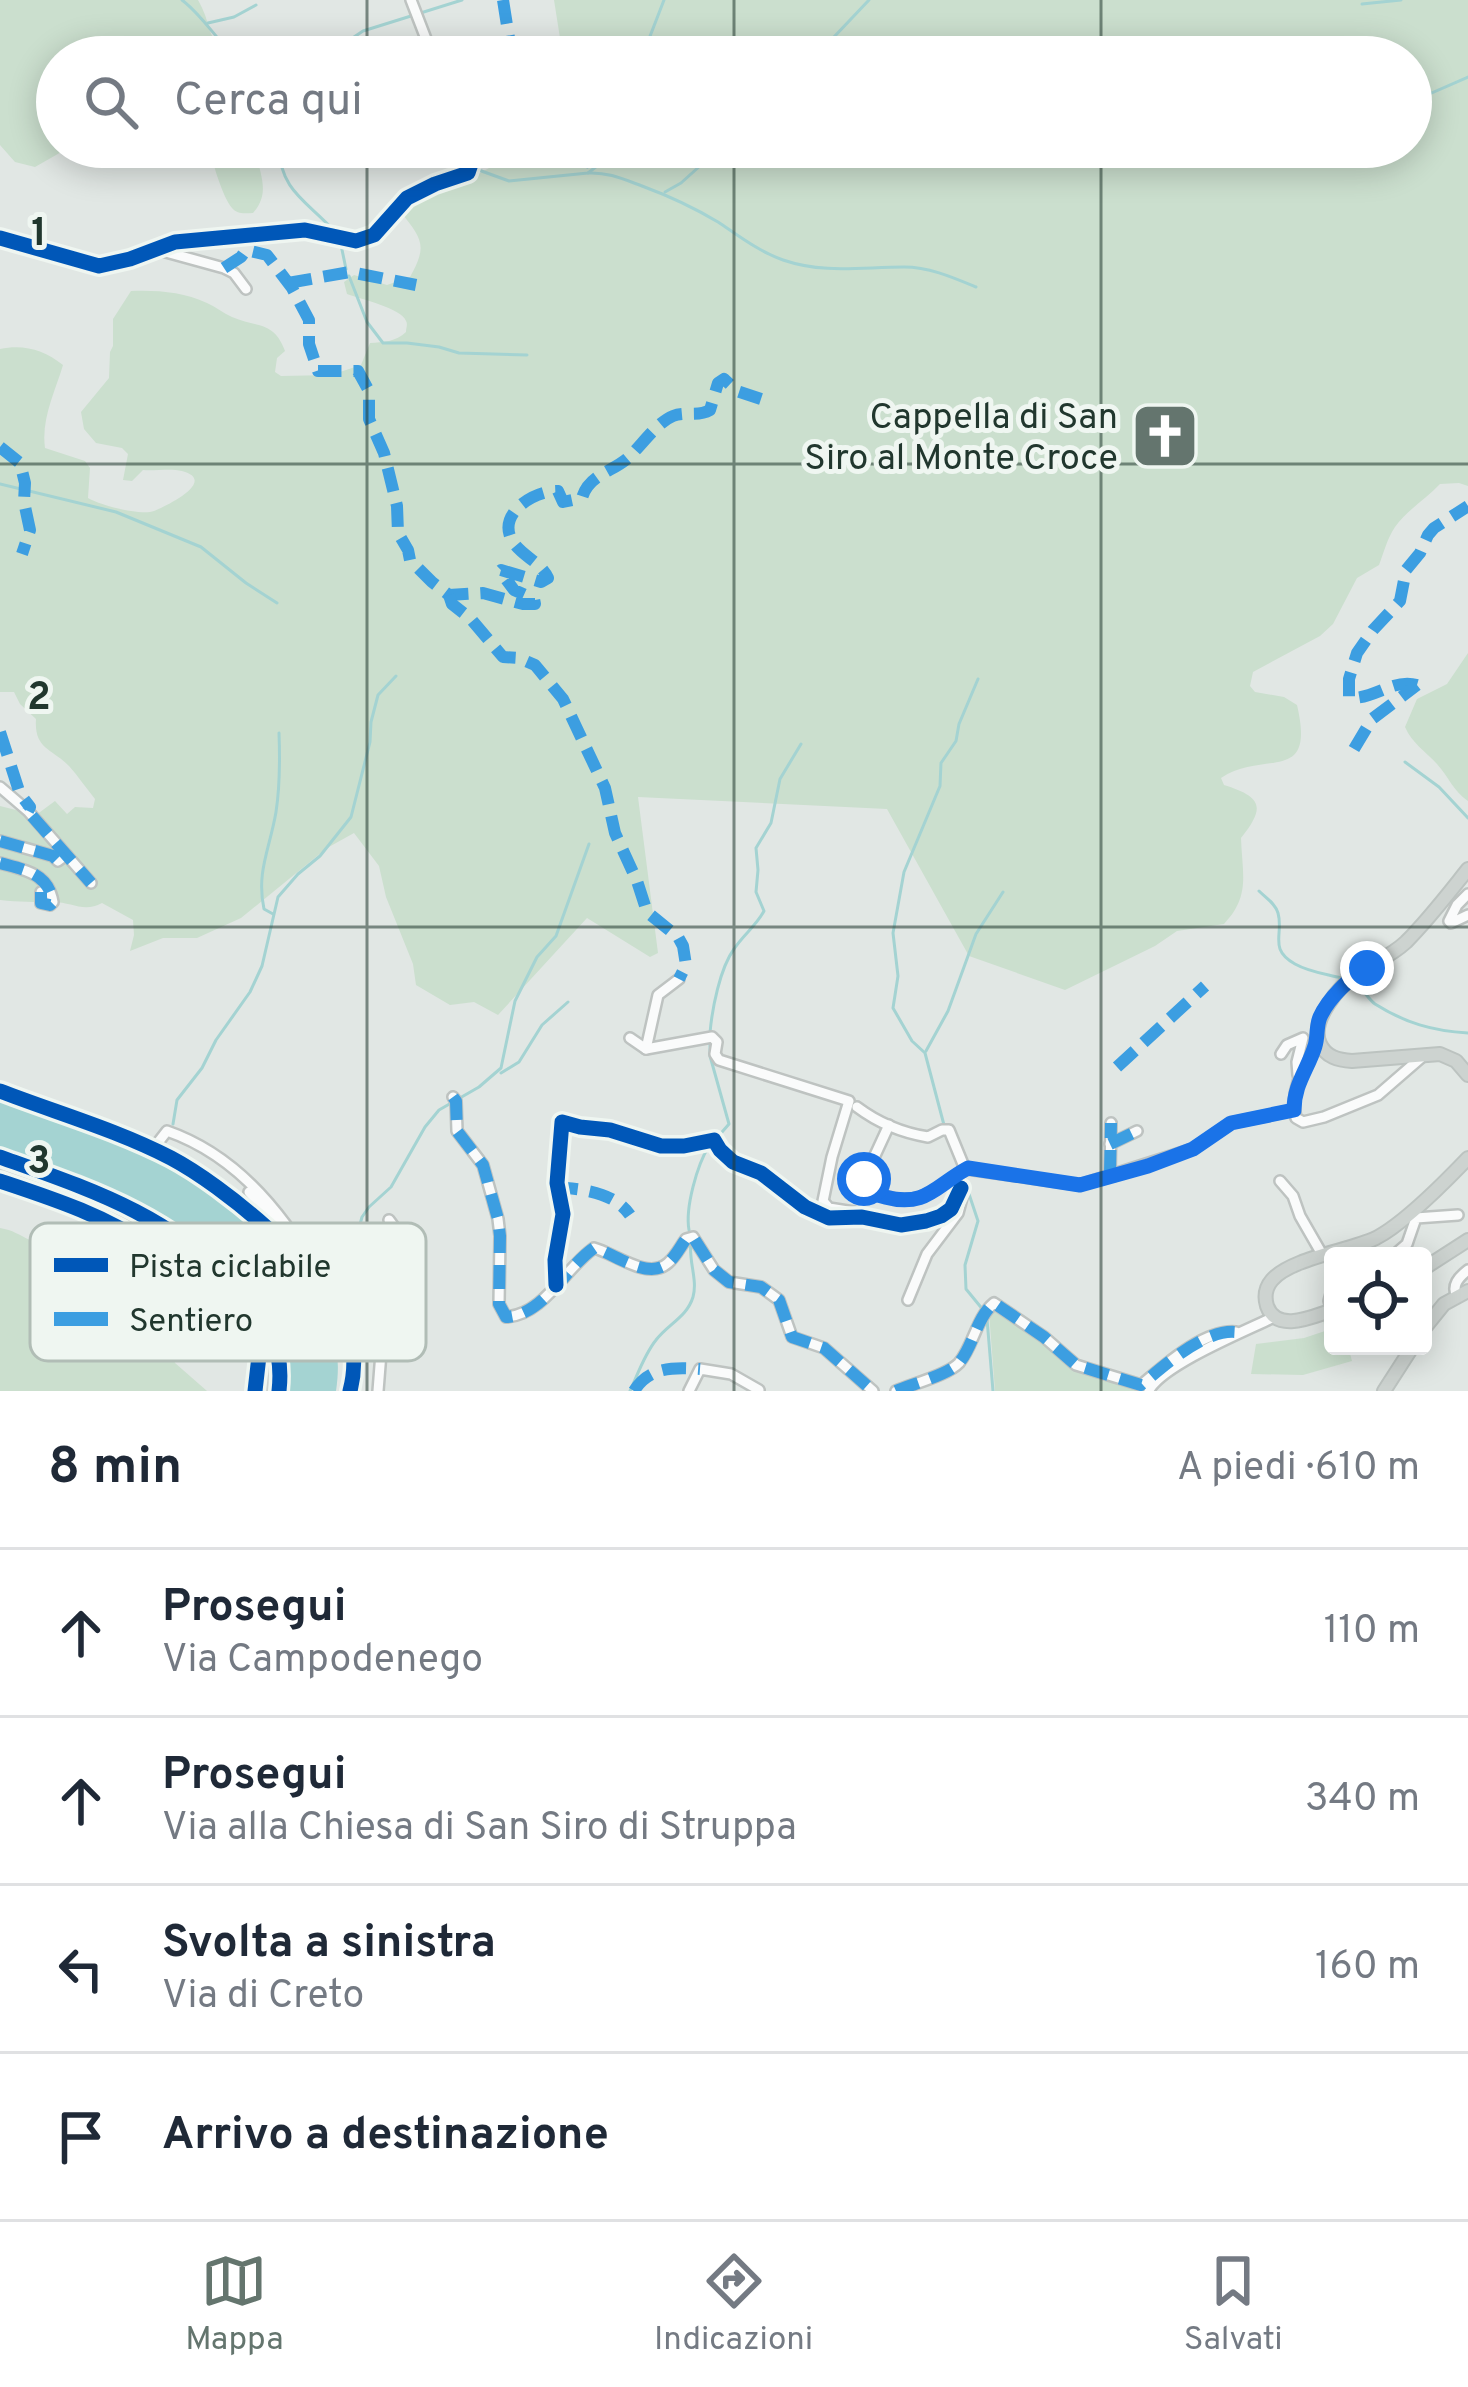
<!DOCTYPE html>
<html lang="it">
<meta charset="utf-8">
<style>
:root{--surface:#fff;--page:#f2f2f3;--text:#1f2937;--muted:#747a83;--line:#e0e1e3;--accent:#64756e}
body{margin:0;font-family:Overpass,sans-serif;background:var(--page);color:var(--text)}
.controls{position:absolute;right:36px;bottom:36px;display:grid;overflow:hidden;border-radius:12px;box-shadow:0 6px 30px #0003}
.controls button{width:108px;height:108px;display:grid;place-items:center;padding:0;border:0;border-bottom:3px solid var(--line);background:var(--surface);color:var(--text);font:60px sans-serif}
.stop{position:absolute;width:36px;height:36px;margin:-27px;border:9px solid #1a73e8;border-radius:50%;background:#fff}
.stop.end{background:#1a73e8;border-color:#fff;box-shadow:0 3px 12px #0008}
.list{margin:0;padding:0;list-style:none}
h2{display:flex;justify-content:space-between;align-items:center;height:156px;margin:0;padding:0 48px;font-size:51px}
h2 small{font-size:39px;font-weight:400;color:var(--muted)}
.list li{display:grid;grid-template-columns:78px 1fr auto;gap:36px;align-items:center;box-sizing:border-box;height:168px;padding:0 48px;border-top:3px solid var(--line)}
.list b{display:block;font-size:45px;white-space:nowrap}
.list p{margin:0;font-size:39px;white-space:nowrap;color:var(--muted)}
.list em{font-size:39px;font-style:normal;color:var(--muted)}
.icon{flex:none;width:66px;height:66px;fill:none;stroke:currentColor;stroke-width:2;stroke-linecap:round;stroke-linejoin:round}
.map{position:relative;flex:none;width:1468px;height:1391px;overflow:hidden}
.search{position:absolute;background:var(--surface);box-shadow:0 6px 30px #0003;left:36px;right:36px;top:36px;height:132px;display:flex;align-items:center;gap:30px;box-sizing:border-box;padding:0 42px;border-radius:66px;color:var(--muted);font-size:45px}
.sheet{height:828px;background:var(--surface)}
nav{display:flex;justify-content:space-around;align-items:center;box-sizing:border-box;height:168px;border-top:3px solid var(--line);background:var(--surface);font-size:33px;color:var(--muted)}
nav a{display:grid;justify-items:center;gap:6px}
nav .on{color:var(--accent)}
.map>svg:first-child{display:block}
.green{fill:#cbdfce}
.water{fill:#a4d3d2}
.lines{fill:none;stroke-linecap:round;stroke-linejoin:round}
.stream{stroke:#a4d3d2;stroke-width:3}
.minor-casing{stroke:#bec3c1;stroke-width:14}
.major-casing{stroke:#bcc3c0;stroke-width:16}
.minor{stroke:#fafbfb;stroke-width:9}
.major{stroke:#cdd3d0;stroke-width:12}
.quiet{stroke:#3c9ee1;stroke-width:12;stroke-dasharray:24 12;stroke-linecap:butt}
.cycleway-casing{stroke:#eff6f1;stroke-width:22}
.cycleway{stroke:#0057b8;stroke-width:15}
.route{stroke:#1a73e8;stroke-width:15}
.grid{fill:none;stroke:#21372e;stroke-width:3;stroke-opacity:0.55}
.labels{text-anchor:middle;stroke-width:10;stroke-linejoin:round;paint-order:stroke}
.poi-label{font-size:36px;fill:#21372e;stroke:#eff6f1;text-anchor:end}
.key{fill:#eff6f1;stroke:#b1bdb6;stroke-width:3}
.key-label{font-size:33px;fill:#21372e}
.grid-label{font-size:39px;text-anchor:middle;font-weight:bold;fill:#21372e;stroke:#eff6f1;stroke-width:10;stroke-linejoin:round;paint-order:stroke}
</style>
<div class="map">
<svg width="1468" height="1391" viewBox="0 0 1468 1391">
<rect width="100%" height="100%" fill="#e1e7e4"/>
<g class="green">
<path d="M 0,0 L 198,0 C 216,32 201,39 241,57 L 157,57 L 150,43 C 125,38 130,48 111,56 C 98,61 72,57 57,57 L 57,147 L 70,147 L 35,167 L 15,162 L 0,145 Z"/>
<path d="M 554,0 L 1468,0 L 1468,486 L 1459,483 L 1440,484 C 1426,499 1406,511 1395,527 C 1387,539 1384,552 1379,565 L 1357,578 L 1333,624 L 1320,636 L 1253,672 L 1250,686 L 1255,692 L 1284,697 L 1297,705 C 1316,786 1264,749 1221,778 L 1224,785 C 1262,797 1266,807 1241,838 C 1242,873 1251,896 1224,924 L 1177,931 L 1155,946 L 1065,990 L 969,956 L 887,809 L 638,797 L 658,953 L 650,957 L 587,918 L 498,1015 L 474,1002 L 450,1005 L 416,985 L 413,964 L 386,897 L 379,866 L 354,833 L 327,848 L 241,918 L 197,938 L 163,938 L 130,951 L 134,935 L 133,920 L 102,903 C 84,913 72,902 53,902 C 34,902 19,902 0,900 L 0,806 L 36,815 L 55,801 L 67,814 L 75,807 L 93,808 L 95,799 C 86,788 78,776 69,766 C 51,748 34,749 36,719 L 20,704 L 14,692 L 0,692 L 0,349 C 24,344 44,350 63,365 C 55,392 41,419 45,448 L 85,461 L 90,468 L 88,498 C 99,505 141,516 154,511 C 164,507 219,481 182,471 C 171,468 155,471 143,470 L 132,481 L 123,480 L 128,454 L 122,448 L 96,443 L 84,429 L 81,412 L 109,378 L 110,352 L 113,346 L 113,319 L 131,291 C 158,290 183,292 207,303 C 216,307 223,313 232,317 C 258,328 274,321 285,351 L 277,358 L 275,372 L 281,376 L 331,375 L 361,365 L 370,343 C 383,342 396,342 406,332 C 406,328 408,324 406,321 C 401,308 360,299 347,294 L 344,282 L 354,275 L 387,285 L 410,277 C 428,245 422,239 400,211 L 421,196 L 463,182 L 491,167 L 650,155 L 651,147 L 1411,147 L 1411,57 L 563,57 Z"/>
<path d="M 209,147 L 262,147 L 256,154 C 261,176 270,194 253,213 C 245,213 238,215 232,208 C 223,198 212,161 209,147 Z"/>
<path d="M 1468,653 L 1468,801 C 1454,792 1448,776 1437,764 C 1425,751 1412,743 1405,727 L 1417,699 L 1447,684 Z"/>
<path d="M 0,1228 C 13,1230 19,1235 30,1240 C 45,1247 58,1243 71,1254 C 57,1267 40,1276 45,1298 L 54,1304 L 68,1285 L 83,1276 L 94,1262 L 109,1263 L 125,1270 L 138,1290 L 162,1314 L 175,1363 L 207,1391 L 0,1391 Z"/>
<path d="M 992,1310 L 1046,1345 L 1070,1368 L 1142,1387 L 1142,1391 L 995,1391 L 989,1313 Z"/>
<path d="M 1323,1319 L 1333,1319 L 1333,1346 L 1348,1346 L 1352,1361 L 1303,1375 L 1251,1374 L 1256,1344 L 1304,1338 L 1325,1331 Z"/>
</g>
<path class="water" d="M 0,1098 C 81,1128 165,1152 234,1206 C 256,1223 274,1245 292,1266 C 326,1305 344,1338 336,1391 L 285,1391 C 289,1353 273,1327 248,1299 C 175,1216 101,1192 0,1156 Z"/>
<g class="lines">
<g class="stream">
<path d="M 182,0 C 203,16 216,39 235,57"/>
<path d="M 1362,4 L 1401,0"/>
<path d="M 208,23 L 234,17 L 256,5"/>
<path d="M 324,57 L 363,31 L 462,0"/>
<path d="M 642,57 L 664,0"/>
<path d="M 815,57 L 869,0"/>
<path d="M 1411,102 L 1468,77"/>
<path d="M 279,147 C 280,192 309,202 335,232"/>
<path d="M 397,147 L 414,155 L 467,166"/>
<path d="M 602,147 L 599,152 L 603,162"/>
<path d="M 476,169 L 509,181 L 588,173 L 610,156"/>
<path d="M 588,173 C 608,172 623,179 642,186 C 669,196 693,207 718,222 C 739,236 758,251 783,260 C 824,274 861,267 904,267 C 929,267 952,277 976,287"/>
<path d="M 665,192 L 681,183 L 721,147"/>
<path d="M 340,240 L 346,269"/>
<path d="M 349,276 L 367,322 L 383,343 L 407,343 L 439,347 L 459,353 L 527,355"/>
<path d="M 0,484 L 116,512 L 201,547 L 246,583 L 277,603"/>
<path d="M 1405,762 L 1439,787 L 1468,818"/>
<path d="M 1259,891 C 1266,898 1275,903 1278,913 C 1284,934 1268,949 1295,964 C 1309,972 1326,974 1341,978"/>
<path d="M 273,914 L 264,909 C 256,872 270,848 276,812 C 280,786 280,760 279,733"/>
<path d="M 1355,983 C 1364,989 1367,998 1375,1004 C 1405,1023 1433,1031 1468,1033"/>
<path d="M 710,1033 C 712,1009 720,968 734,949 C 743,935 756,926 764,911 L 756,892 L 758,870 L 756,848 L 771,823 L 780,779 L 801,744"/>
<path d="M 710,1042 L 710,1056 L 729,1124 L 716,1139"/>
<path d="M 926,1051 L 948,1011 L 976,934 L 1003,892"/>
<path d="M 501,1073 L 519,1062 L 542,1025 L 568,1002"/>
<path d="M 173,1124 L 177,1100 L 202,1068 L 216,1040 L 250,992 L 262,966 L 278,897 L 298,874 L 320,856 L 351,817 L 370,742 L 371,722 L 378,695 L 396,676"/>
<path d="M 944,1125 L 925,1053 L 912,1041 L 893,1008 L 898,976 L 893,933 L 904,872 L 940,786 L 941,763 L 956,741 L 959,724 L 978,679"/>
<path d="M 964,1179 L 978,1221 L 965,1265 L 966,1289 L 984,1311"/>
<path d="M 689,1230 C 685,1208 697,1165 709,1146"/>
<path d="M 357,1236 L 362,1217 L 369,1207 L 391,1187 L 425,1127 L 439,1110 L 479,1087 L 501,1068 L 515,1001 L 537,957 L 556,936 L 589,844"/>
<path d="M 987,1319 L 993,1391"/>
<path d="M 630,1391 C 638,1374 644,1355 656,1340 C 668,1324 687,1317 693,1297 C 698,1279 688,1261 691,1241"/>
</g>
<g class="minor-casing">
<g id="minor">
<path d="M 411,0 L 433,57"/>
<path d="M 0,238 L 99,266 L 130,259 L 175,242 L 305,230 L 356,241 L 374,235 L 407,198 L 435,184 L 468,173 L 472,161 L 469,147"/>
<path d="M 155,249 L 224,268 L 234,273 L 246,289"/>
<path d="M 0,787 L 28,811 L 91,883"/>
<path d="M 0,841 L 53,856 L 58,861 L 66,855"/>
<path d="M 0,863 C 25,870 48,873 53,902 L 50,905 L 41,903 L 41,892"/>
<path d="M 1468,894 L 1457,905 L 1449,921 L 1451,923 L 1468,915"/>
<path d="M 630,1038 L 646,1049 L 712,1037 L 717,1042 L 715,1054 L 719,1060 L 849,1101 L 832,1157 L 823,1201 L 829,1208 L 854,1212"/>
<path d="M 1318,1041 C 1305,1065 1289,1089 1296,1118 L 1303,1122 L 1324,1117 L 1378,1095 L 1423,1056"/>
<path d="M 646,1049 L 658,995 L 679,979"/>
<path d="M 1281,1054 L 1287,1045 L 1303,1038 L 1297,1062 L 1298,1075"/>
<path d="M 453,1097 L 456,1101 L 457,1131 L 483,1165 L 498,1219 L 500,1236 L 499,1304 L 506,1317 C 544,1315 565,1268 594,1248 C 614,1253 648,1281 668,1263 C 676,1256 680,1247 686,1239 L 693,1237 L 714,1270 L 729,1282 L 761,1287 L 779,1300 L 792,1337 L 824,1348 L 873,1391"/>
<path d="M 857,1107 C 877,1122 903,1133 928,1137 L 942,1130 L 949,1130 L 965,1169"/>
<path d="M 889,1125 L 865,1177 C 866,1190 870,1193 883,1196 C 926,1208 935,1186 967,1169 L 1080,1185 L 1193,1149 L 1231,1123 L 1294,1110"/>
<path d="M 1110,1144 L 1137,1131"/>
<path d="M 153,1149 L 167,1131 C 216,1148 256,1184 286,1225 L 285,1231"/>
<path d="M 1110,1174 L 1111,1123"/>
<path d="M 1280,1181 L 1293,1196 L 1300,1216 L 1323,1256"/>
<path d="M 249,1192 L 330,1280"/>
<path d="M 1393,1256 L 1407,1244 L 1416,1218 L 1458,1215"/>
<path d="M 355,1265 C 358,1251 356,1235 371,1229 L 400,1251 L 412,1266 L 417,1265 L 414,1254 L 389,1220"/>
<path d="M 556,1284 L 555,1260 L 563,1214 L 557,1183 L 562,1122 L 580,1127 L 610,1130 L 661,1146 L 684,1146 L 714,1140 L 720,1150 L 733,1162 L 761,1173 L 805,1207 L 829,1218 L 862,1217 L 901,1225 L 926,1221 L 941,1216 L 951,1209 L 961,1188"/>
<path d="M 377,1287 L 384,1295 L 385,1302 L 378,1391"/>
<path d="M 1457,1297 C 1451,1285 1459,1277 1468,1270"/>
<path d="M 908,1300 L 927,1254 L 958,1213 L 963,1194"/>
<path d="M 1332,1310 L 1329,1301 L 1333,1287"/>
<path d="M 268,1331 C 296,1322 363,1307 378,1282 L 377,1278 C 355,1262 332,1256 307,1270"/>
<path d="M 1149,1390 C 1164,1364 1245,1331 1274,1317"/>
<path d="M 689,1391 L 700,1369 L 731,1374 L 759,1390"/>
<path d="M 896,1391 C 912,1384 948,1375 959,1363 C 974,1345 976,1318 994,1303 L 1044,1337 L 1076,1365 L 1141,1385 C 1164,1366 1204,1329 1236,1332"/>
</g>
</g>
<g class="major-casing">
<g id="major">
<path d="M 1468,869 C 1448,894 1429,919 1406,942 C 1391,956 1375,962 1358,973 C 1340,985 1309,1021 1320,1044 C 1326,1057 1338,1060 1352,1061 L 1440,1054 L 1456,1061 L 1468,1075"/>
<path d="M 0,1091 C 57,1113 117,1130 171,1158 C 224,1186 319,1265 344,1319 C 355,1342 356,1368 350,1391"/>
<path d="M 0,1162 C 89,1195 168,1221 235,1292 C 266,1324 280,1345 276,1391"/>
<path d="M 0,1173 C 89,1206 161,1228 228,1300 C 254,1327 270,1352 267,1391"/>
<path d="M 1423,1269 L 1468,1240"/>
<path d="M 1333,1310 C 1314,1316 1277,1334 1267,1306 C 1264,1296 1266,1287 1272,1280 C 1291,1258 1349,1251 1376,1238 C 1405,1223 1445,1182 1468,1158"/>
<path d="M 1423,1330 L 1444,1304 L 1468,1291"/>
<path d="M 1384,1391 L 1413,1346"/>
</g>
</g>
<use href="#minor" class="minor"/>
<use href="#major" class="major"/>
<g class="quiet">
<path d="M 503,0 L 512,57"/>
<path d="M 499,147 L 506,158 C 536,163 565,159 594,163 L 599,160 L 595,153 L 585,147"/>
<path d="M 224,268 L 241,257 L 246,250 L 267,255 L 292,288 L 309,320 L 309,344 L 318,371 L 358,371 L 369,391 L 369,419 L 384,453 L 397,506 L 398,533 L 408,550 L 410,560 L 432,582 L 449,595 L 483,593 L 523,604 L 535,604 L 534,599 L 514,590 L 500,571 L 501,570 L 541,582 L 548,578 C 541,562 523,557 513,542 C 495,514 535,490 558,491 L 563,502 L 582,498 C 589,473 615,472 631,455 C 643,443 658,422 673,416 C 686,411 698,417 710,410 L 718,383 L 724,379 L 737,391 L 761,399"/>
<path d="M 288,283 L 350,272 L 416,285"/>
<path d="M 0,447 L 20,463 L 25,483 L 24,502 L 30,530 L 22,554"/>
<path d="M 449,595 L 452,604 L 471,619 L 503,657 L 519,658 L 535,665 L 563,699 L 605,788 L 615,833 L 637,881 L 647,912 L 678,937 L 683,946 L 686,965 L 679,979"/>
<path d="M 1417,685 C 1393,678 1376,699 1349,698 L 1349,679 L 1357,653 L 1373,630 L 1400,601 L 1406,570 L 1420,553 L 1428,535 L 1434,528 L 1468,506"/>
<path d="M 0,732 L 20,794 L 30,807 L 28,811"/>
<path d="M 1354,749 L 1372,719 L 1417,685"/>
<path d="M 32,816 L 91,883"/>
<path d="M 0,841 L 53,856 L 58,861 L 66,855"/>
<path d="M 0,863 C 25,870 48,873 53,902 L 50,905 L 41,903 L 41,892"/>
<path d="M 1117,1067 L 1205,986"/>
<path d="M 453,1097 L 456,1101 L 457,1131 L 483,1165 L 498,1219 L 500,1236 L 499,1304 L 506,1317 C 544,1315 565,1268 594,1248 C 614,1253 648,1281 668,1263 C 676,1256 680,1247 686,1239 L 693,1237 L 714,1270 L 729,1282 L 761,1287 L 779,1300 L 792,1337 L 824,1348 L 873,1391"/>
<path d="M 1110,1144 L 1137,1131"/>
<path d="M 1110,1174 L 1111,1123"/>
<path d="M 559,1198 L 566,1188 C 590,1190 616,1195 630,1215"/>
<path d="M 268,1331 L 338,1308"/>
<path d="M 634,1391 C 649,1367 673,1367 700,1369"/>
<path d="M 896,1391 C 912,1384 948,1375 959,1363 C 974,1345 976,1318 994,1303 L 1044,1337 L 1076,1365 L 1141,1385 C 1164,1366 1204,1329 1236,1332"/>
</g>
<g class="cycleway-casing">
<g id="cycleway">
<path d="M 0,238 L 99,266 L 130,259 L 175,242 L 305,230 L 356,241 L 374,235 L 407,198 L 435,184 L 468,173 L 472,161 L 469,147"/>
<path d="M 0,1091 C 57,1113 117,1130 171,1158 C 224,1186 319,1265 344,1319 C 355,1342 356,1368 350,1391"/>
<path d="M 0,1157 C 92,1190 173,1216 240,1291 C 269,1323 284,1347 279,1391"/>
<path d="M 0,1181 C 51,1198 107,1216 151,1248 L 164,1245 L 204,1282 L 256,1340 L 259,1356 L 255,1391"/>
<path d="M 556,1285 L 555,1260 L 563,1214 L 557,1183 L 562,1122 L 580,1127 L 610,1130 L 661,1146 L 684,1146 L 714,1140 L 720,1150 L 733,1162 L 761,1173 L 805,1207 L 829,1218 L 862,1217 L 901,1225 L 926,1221 L 941,1216 L 951,1209 L 961,1188"/>
</g>
</g>
<use href="#cycleway" class="cycleway"/>
</g>
<g class="lines">
<path class="route" d="M 864,1179 C 868,1192 872,1194 885,1197 C 926,1208 936,1185 968,1168 L 1080,1185 L 1148,1166 L 1193,1149 L 1231,1123 L 1294,1110 C 1294,1084 1308,1069 1315,1046 C 1318,1037 1316,1026 1320,1017 C 1328,999 1350,977 1367,968"/>
</g>
<path class="grid" d="M 367,0 L 367,57M 734,0 L 734,57M 1101,0 L 1101,57M 367,147 L 367,1391M 734,147 L 734,1391M 1101,147 L 1101,1391M 0,464 L 1468,464M 0,927 L 1468,927"/>
<defs>
<g id="church-square" transform="scale(3.45)"><rect x="-9" y="-9" width="18" height="18" rx="4" fill="#64756e" stroke="#eff6f1"/><path d="M-1.2-6h2.4v3.5h3.3v2.4h-3.3V6h-2.4V-.1h-3.3v-2.4h3.3Z" fill="#fff"/></g>
</defs>
<g fill-rule="evenodd">
<use href="#church-square" x="1165" y="436"/>
</g>
<g class="labels">
<g class="poi-label">
<text x="1118" y="428">Cappella di San<tspan x="1118" dy="41">Siro al Monte Croce</tspan></text>
</g>
</g>
<rect x="30" y="1223" width="396" height="138" rx="18" class="key"/>
<rect x="54" y="1258" width="54" height="14" fill="#0057b8"/>
<rect x="54" y="1312" width="54" height="14" fill="#3c9ee1"/>
<g class="key-label">
<text x="129" y="1277">Pista ciclabile</text>
<text x="129" y="1331">Sentiero</text>
</g>
<g class="grid-label">
<text x="39" y="245">1</text>
<text x="39" y="709">2</text>
<text x="39" y="1173">3</text>
</g>
</svg>
<div class="controls">
<button><svg class="icon" aria-label="locate" viewBox="0 0 24 24"><circle cx="12" cy="12" r="6"/><path d="M12 2v4M12 18v4M2 12h4M18 12h4"/></svg></button>
</div>
<div class="stop" style="left:864px;top:1179px"></div>
<div class="stop end" style="left:1367px;top:968px"></div>
<div class="search"><svg class="icon" aria-label="search" viewBox="0 0 24 24"><circle cx="10" cy="10" r="6"/><path d="M15 15l6 6"/></svg>Cerca qui</div>
</div>
<section class="sheet">
<h2>8 min<small>A piedi · 610 m</small></h2>
<ul class="list">
<li><svg class="icon" aria-label="ahead" viewBox="0 0 24 24"><path d="M12 20V5M6 11l6-6 6 6"/></svg><div><b>Prosegui</b><p>Via Campodenego</p></div><em>110 m</em></li>
<li><svg class="icon" aria-label="ahead" viewBox="0 0 24 24"><path d="M12 20V5M6 11l6-6 6 6"/></svg><div><b>Prosegui</b><p>Via alla Chiesa di San Siro di Struppa</p></div><em>340 m</em></li>
<li><svg class="icon" aria-label="left" viewBox="0 0 24 24"><path d="M17 20v-9H6M10 6l-5 5 5 5"/></svg><div><b>Svolta a sinistra</b><p>Via di Creto</p></div><em>160 m</em></li>
<li><svg class="icon" aria-label="arrive" viewBox="0 0 24 24"><path d="M6 21V4h12l-3 4 3 4H6"/></svg><div><b>Arrivo a destinazione</b></div></li>
</ul>
</section>
<nav>
<a class="on"><svg class="icon" aria-label="map" viewBox="0 0 24 24"><path d="M3 6l6-2 6 2 6-2v14l-6 2-6-2-6 2zM9 4v14M15 6v14"/></svg>Mappa</a>
<a><svg class="icon" aria-label="directions" viewBox="0 0 24 24"><path d="M12 3l9 9-9 9-9-9zM9 14v-3h6M13 9l2 2-2 2"/></svg>Indicazioni</a>
<a><svg class="icon" aria-label="saved" viewBox="0 0 24 24"><path d="M7 4h10v16l-5-4-5 4z"/></svg>Salvati</a>
</nav>
